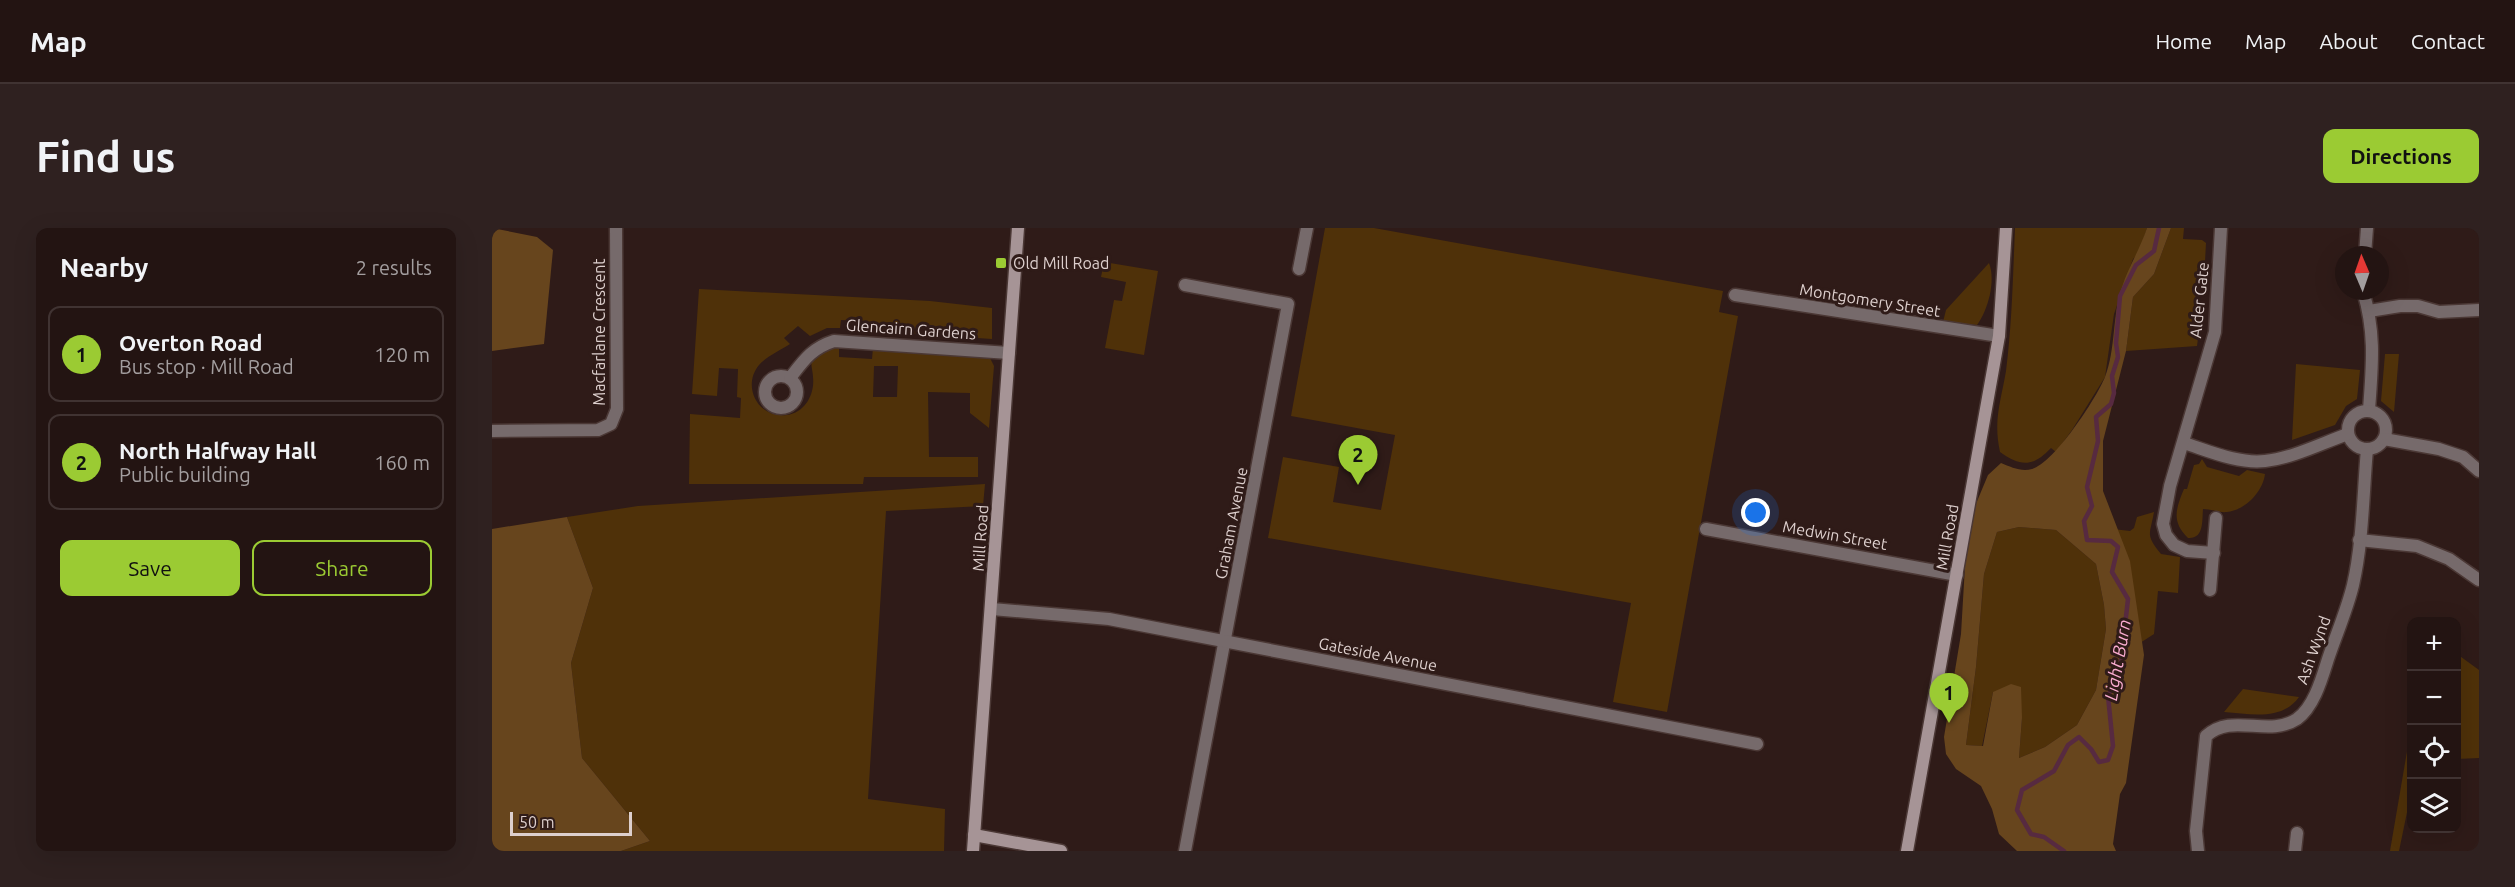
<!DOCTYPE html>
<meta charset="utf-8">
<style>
:root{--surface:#231412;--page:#2f2120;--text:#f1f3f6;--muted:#a39e9f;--line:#403332;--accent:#9bcb33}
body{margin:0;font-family:Ubuntu,sans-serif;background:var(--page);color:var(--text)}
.controls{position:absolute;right:18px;bottom:18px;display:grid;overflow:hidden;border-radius:12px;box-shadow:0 6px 24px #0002}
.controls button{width:54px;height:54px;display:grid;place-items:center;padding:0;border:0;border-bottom:2px solid var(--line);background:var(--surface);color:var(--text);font:30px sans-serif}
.compass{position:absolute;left:1843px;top:18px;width:54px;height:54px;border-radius:50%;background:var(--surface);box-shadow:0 6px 24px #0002;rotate:358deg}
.scale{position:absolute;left:18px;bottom:15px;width:122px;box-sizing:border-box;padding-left:6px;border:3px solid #ddcfcd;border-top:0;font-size:16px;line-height:21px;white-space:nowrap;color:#ddcfcd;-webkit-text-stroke:4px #2f1b18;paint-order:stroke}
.you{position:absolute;left:1264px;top:285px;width:21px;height:21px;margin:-15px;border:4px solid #fff;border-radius:50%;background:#1a73e8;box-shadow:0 0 0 9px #1a73e833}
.badge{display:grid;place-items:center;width:39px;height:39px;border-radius:50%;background:var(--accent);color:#111;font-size:20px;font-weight:700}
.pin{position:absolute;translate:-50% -50px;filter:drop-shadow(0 2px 3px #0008)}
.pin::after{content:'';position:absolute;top:32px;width:21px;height:18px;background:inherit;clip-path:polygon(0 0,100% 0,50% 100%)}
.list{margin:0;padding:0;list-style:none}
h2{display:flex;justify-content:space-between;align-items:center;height:78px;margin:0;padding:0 24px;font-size:26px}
h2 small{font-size:20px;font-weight:400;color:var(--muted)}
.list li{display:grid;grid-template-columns:39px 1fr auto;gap:18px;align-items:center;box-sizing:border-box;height:96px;margin:0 12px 12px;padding:0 12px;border:2px solid var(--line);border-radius:12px}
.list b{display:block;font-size:22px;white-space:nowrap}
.list p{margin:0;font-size:20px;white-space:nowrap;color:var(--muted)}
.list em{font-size:20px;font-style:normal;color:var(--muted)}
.actions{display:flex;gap:12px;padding:18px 24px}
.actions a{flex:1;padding:14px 0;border:2px solid var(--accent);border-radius:12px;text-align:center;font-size:21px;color:var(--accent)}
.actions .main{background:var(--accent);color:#111}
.icon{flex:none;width:33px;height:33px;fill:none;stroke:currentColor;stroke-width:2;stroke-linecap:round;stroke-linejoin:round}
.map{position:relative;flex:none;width:1987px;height:623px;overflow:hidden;border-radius:12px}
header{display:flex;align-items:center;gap:36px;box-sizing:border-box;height:84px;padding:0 30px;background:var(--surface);border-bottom:2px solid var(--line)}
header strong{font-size:28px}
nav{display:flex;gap:33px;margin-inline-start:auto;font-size:21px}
.intro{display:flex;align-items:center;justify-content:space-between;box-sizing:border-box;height:144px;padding:0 36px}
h1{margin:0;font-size:42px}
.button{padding:15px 27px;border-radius:12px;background:var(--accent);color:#111;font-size:21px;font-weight:700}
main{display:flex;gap:36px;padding:0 36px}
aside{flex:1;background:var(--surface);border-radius:12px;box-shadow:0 6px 24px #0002}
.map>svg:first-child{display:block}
.green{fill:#4f3109;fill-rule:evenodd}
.forest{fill:#67451d;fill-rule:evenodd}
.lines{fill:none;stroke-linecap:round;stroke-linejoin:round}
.stream{stroke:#572a40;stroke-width:4.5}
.street-casing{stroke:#4b3835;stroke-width:15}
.secondary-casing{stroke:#4b3835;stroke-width:15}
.street{stroke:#766a6b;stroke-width:12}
.secondary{stroke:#a69496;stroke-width:12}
.poi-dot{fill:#9bcb33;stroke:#2f1b18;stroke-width:2}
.labels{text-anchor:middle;stroke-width:6;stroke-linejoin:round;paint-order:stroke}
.poi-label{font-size:16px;fill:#ddcfcd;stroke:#2f1b18;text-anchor:start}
.street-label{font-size:16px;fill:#ddcfcd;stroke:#2f1b18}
.water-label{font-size:18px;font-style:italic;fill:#faacd0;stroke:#2f1b18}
</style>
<header>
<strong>Map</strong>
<nav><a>Home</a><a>Map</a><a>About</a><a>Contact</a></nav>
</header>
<div class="intro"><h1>Find us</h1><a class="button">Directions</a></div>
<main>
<aside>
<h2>Nearby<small>2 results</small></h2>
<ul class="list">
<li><span class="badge">1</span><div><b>Overton Road</b><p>Bus stop · Mill Road</p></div><em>120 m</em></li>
<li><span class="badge">2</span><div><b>North Halfway Hall</b><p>Public building</p></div><em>160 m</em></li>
</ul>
<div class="actions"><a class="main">Save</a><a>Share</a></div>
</aside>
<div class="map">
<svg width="1987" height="623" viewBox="0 0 1987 623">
<rect width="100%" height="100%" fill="#2f1b18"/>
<g class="green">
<path d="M 833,0 L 882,0 L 1231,63 L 1227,84 L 1246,88 L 1175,484 L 1121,474 L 1139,375 L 776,310 L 791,229 L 847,239 L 841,274 L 889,282 L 903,207 L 799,188 Z"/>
<path d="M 1523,0 L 1655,0 L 1647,25 L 1641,31 L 1622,86 L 1613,149 L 1580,202 L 1564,224 L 1559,220 C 1541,239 1529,239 1508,224 C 1501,192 1509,173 1514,143 C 1520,96 1521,47 1523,0 Z"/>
<path d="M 1679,0 L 1692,0 L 1691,11 L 1710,12 L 1714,15 L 1713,34 L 1706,41 L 1704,75 L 1710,81 L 1705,118 L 1634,123 L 1641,69 L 1662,46 Z"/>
<path d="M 612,34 L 666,43 L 652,127 L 613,120 L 622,72 L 630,73 L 634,54 L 609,49 Z"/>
<path d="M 1497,35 C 1504,53 1496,82 1485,97 L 1451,94 L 1454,82 Z"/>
<path d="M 207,61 L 438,73 L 500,80 L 500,111 L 382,103 L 382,94 L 349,92 L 348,100 L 335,100 L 318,108 L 306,98 L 292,110 L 298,116 C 289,122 275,128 267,137 C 249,159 267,191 295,187 C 313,185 323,166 321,149 C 321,143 318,136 320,130 C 321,127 326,122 328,119 L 347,118 L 347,129 L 380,131 L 381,120 L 498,130 L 502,138 L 497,200 L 478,185 L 478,165 L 436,164 L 437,229 L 486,229 L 486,249 L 372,249 L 371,256 L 197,256 L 198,186 L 248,190 L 249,170 L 245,169 L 246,141 L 227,140 L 225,168 L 200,166 ZM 382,138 L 406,138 L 405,169 L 381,169 Z"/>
<path d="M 1893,126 L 1907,126 L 1902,184 L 1889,173 Z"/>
<path d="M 1804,136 L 1868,142 L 1865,171 L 1854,178 L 1843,197 L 1800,212 Z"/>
<path d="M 1710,231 L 1715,239 L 1747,248 L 1755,242 L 1773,246 C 1771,263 1754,282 1735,284 C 1728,285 1719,281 1711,281 C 1710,293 1712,311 1696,310 C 1679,294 1684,280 1692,261 L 1695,261 L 1702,237 L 1707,236 Z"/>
<path d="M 493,256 L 491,278 L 394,283 L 376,571 L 453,581 L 452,623 L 129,623 L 158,613 L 90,530 L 79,435 L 101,360 L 75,289 L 146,278 Z"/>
<path d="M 1662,284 C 1658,307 1653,306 1669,326 L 1688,329 L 1686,365 L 1666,363 L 1662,406 L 1648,415 L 1621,301 L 1638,303 L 1642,300 L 1645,289 Z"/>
<path d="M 1527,299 L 1564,302 L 1604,336 L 1612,377 L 1614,401 L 1604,462 L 1585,497 L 1553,519 L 1527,530 L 1530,490 L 1501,464 L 1490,518 L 1474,517 L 1484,439 L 1492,346 L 1505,304 Z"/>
<path d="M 1965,426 L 1987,442 L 1987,530 L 1965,531 Z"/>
<path d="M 1751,461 L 1807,469 C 1790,493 1759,486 1732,484 Z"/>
<path d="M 1919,500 L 1919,565 L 1907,623 L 1898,623 Z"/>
</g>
<g class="forest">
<path d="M 0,0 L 45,9 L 61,22 L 52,116 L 0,123 Z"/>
<path d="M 1655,0 L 1679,0 L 1662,46 L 1641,69 L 1634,123 L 1611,213 L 1611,263 L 1638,333 L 1652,427 L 1634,555 L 1628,566 L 1621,616 L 1624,623 L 1525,623 L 1507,606 L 1500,581 L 1489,558 L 1464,541 L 1454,526 L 1452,509 L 1469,406 L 1474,321 L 1481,283 L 1496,247 L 1509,235 C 1519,239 1529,244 1540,241 C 1562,235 1604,171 1613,149 C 1624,121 1620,88 1630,59 C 1637,38 1648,21 1655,0 ZM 1527,299 L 1564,302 L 1604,336 L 1612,377 L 1614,401 L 1604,462 L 1585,497 L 1553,519 L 1527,530 L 1530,490 L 1529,459 L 1519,456 L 1501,464 L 1491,518 L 1474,517 L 1484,439 L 1492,346 L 1505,304 Z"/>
<path d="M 75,289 L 101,360 L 79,435 L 90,530 L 158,613 L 129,623 L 0,623 L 0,301 Z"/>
</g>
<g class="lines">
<path class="stream" d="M 1572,623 L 1552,609 L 1539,606 L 1525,582 L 1530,562 L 1562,543 L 1576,517 L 1587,509 L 1599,521 L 1607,534 L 1616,532 L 1621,518 L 1616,468 L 1628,442 L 1636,371 L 1620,344 L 1626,319 L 1619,313 L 1595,312 L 1592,293 L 1600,278 L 1595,259 L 1606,213 L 1604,189 L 1619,176 L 1622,165 L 1620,148 L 1626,129 L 1624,115 L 1628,68 L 1644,37 L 1662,23 L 1667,0"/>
<g class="street-casing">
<g id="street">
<path d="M 1873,27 L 1875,0"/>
<path d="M 807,41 L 815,0"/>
<path d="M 693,57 L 796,76 L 693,623"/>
<path d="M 1871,63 C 1884,106 1880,139 1877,182"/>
<path d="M 1243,67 L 1507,108"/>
<path d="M 1877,83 L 1908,78 L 1926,78 L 1947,84 L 1987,82"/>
<circle cx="289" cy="164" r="16"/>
<path d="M 298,150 C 312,132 320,120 342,113 L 517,125"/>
<circle cx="1875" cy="202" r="19"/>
<path d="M 0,203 L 106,202 L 119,196 L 125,181 L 124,0"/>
<path d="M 1892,211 L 1947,221 L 1971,229 L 1987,243"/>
<path d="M 1692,215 C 1717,223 1746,236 1773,233 C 1801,230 1830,215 1856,206"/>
<path d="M 1214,301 L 1465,347"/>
<path d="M 1867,312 L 1925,318 L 1957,331 L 1987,352"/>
<path d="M 1722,325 L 1695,323 L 1682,317 L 1674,307 L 1671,296 L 1678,258 L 1723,104 L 1729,0"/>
<path d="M 1718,362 L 1724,290"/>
<path d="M 500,381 L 617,391 L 1265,516"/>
<path d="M 1706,623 L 1704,603 L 1714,508 C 1740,484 1776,510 1805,491 C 1822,479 1830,450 1836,431 C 1844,407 1855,382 1861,357 C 1871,313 1871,266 1875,221"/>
<path d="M 1803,623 L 1805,605"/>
</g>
</g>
<g class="secondary-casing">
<g id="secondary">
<path d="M 482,607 L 569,623"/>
<path d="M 481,623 L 526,0"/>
<path d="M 1415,623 L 1507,108 L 1514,0"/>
</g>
</g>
<use href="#street" class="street"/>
<use href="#secondary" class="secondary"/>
</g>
<rect class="poi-dot" x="503" y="29" width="12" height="12" rx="3"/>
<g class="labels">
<g class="poi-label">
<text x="521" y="41">Old Mill Road</text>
</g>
<g class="street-label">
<text transform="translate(1378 72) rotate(9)" y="6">Montgomery Street</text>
<text transform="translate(1707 72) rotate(-84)" y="6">Alder Gate</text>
<text transform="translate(419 101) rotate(4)" y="6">Glencairn Gardens</text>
<text transform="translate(107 104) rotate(-90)" y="6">Macfarlane Crescent</text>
<text transform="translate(739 295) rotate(-79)" y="6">Graham Avenue</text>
<text transform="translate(1343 307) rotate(10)" y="6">Medwin Street</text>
<text transform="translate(1455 309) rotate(-80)" y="6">Mill Road</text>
<text transform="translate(488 310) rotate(-86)" y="6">Mill Road</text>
<text transform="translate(1821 422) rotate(-70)" y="6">Ash Wynd</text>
<text transform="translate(886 426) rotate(11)" y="6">Gateside Avenue</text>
</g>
<g class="water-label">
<text transform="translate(1626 432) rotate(-80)" y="6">Light Burn</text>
</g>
</g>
</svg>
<div class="controls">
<button>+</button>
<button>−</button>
<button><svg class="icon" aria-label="locate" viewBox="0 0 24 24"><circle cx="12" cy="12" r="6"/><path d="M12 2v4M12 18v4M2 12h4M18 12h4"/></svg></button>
<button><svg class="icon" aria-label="layers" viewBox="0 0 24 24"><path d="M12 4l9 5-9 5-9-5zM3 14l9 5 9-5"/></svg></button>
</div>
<svg class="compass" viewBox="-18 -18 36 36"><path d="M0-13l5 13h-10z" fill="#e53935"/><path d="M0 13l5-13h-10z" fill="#a39e9f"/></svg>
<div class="scale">50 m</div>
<div class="you"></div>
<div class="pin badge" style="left:1457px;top:495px">1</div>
<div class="pin badge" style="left:866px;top:257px">2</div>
</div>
</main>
